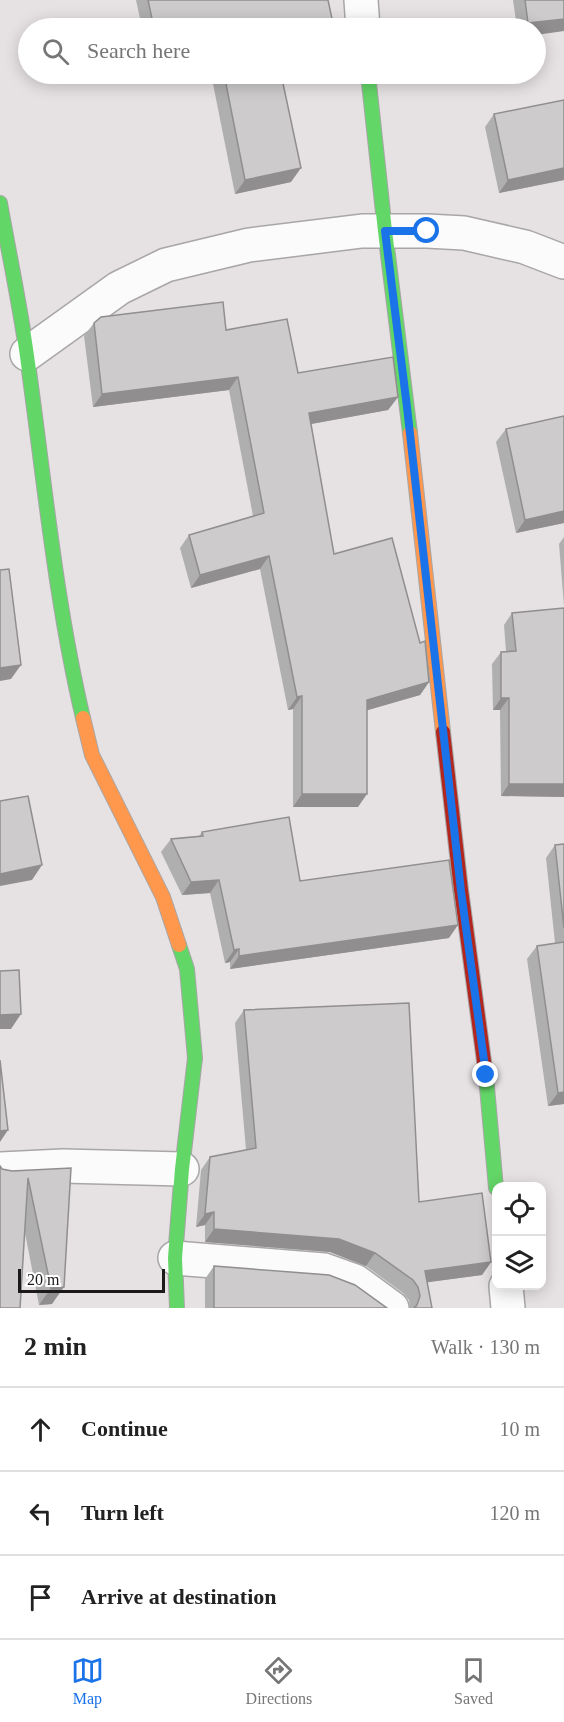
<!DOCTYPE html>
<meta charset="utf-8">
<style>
:root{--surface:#fff;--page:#f2f2f2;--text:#222;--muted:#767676;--line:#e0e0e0;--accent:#1a73e8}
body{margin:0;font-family:Georgia,serif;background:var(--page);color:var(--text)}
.controls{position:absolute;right:18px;bottom:18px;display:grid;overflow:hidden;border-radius:12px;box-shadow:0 3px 15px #0003}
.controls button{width:54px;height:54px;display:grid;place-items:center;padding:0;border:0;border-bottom:2px solid var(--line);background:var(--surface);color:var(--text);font:30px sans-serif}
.scale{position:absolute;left:18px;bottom:15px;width:147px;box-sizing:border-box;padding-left:6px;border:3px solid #1b191a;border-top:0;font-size:16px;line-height:21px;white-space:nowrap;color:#1b191a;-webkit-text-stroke:4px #fff;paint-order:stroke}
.stop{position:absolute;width:18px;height:18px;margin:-14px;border:4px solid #1a73e8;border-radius:50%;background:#fff}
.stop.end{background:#1a73e8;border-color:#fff;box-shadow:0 2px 6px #0008}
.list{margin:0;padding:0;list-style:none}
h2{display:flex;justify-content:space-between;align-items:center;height:78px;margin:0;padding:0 24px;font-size:26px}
h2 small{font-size:20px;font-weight:400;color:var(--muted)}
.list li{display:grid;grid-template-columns:39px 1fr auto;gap:18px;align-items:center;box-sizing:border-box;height:84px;padding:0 24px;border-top:2px solid var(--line)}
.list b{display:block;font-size:22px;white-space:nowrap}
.list em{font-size:20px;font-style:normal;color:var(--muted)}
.icon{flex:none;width:33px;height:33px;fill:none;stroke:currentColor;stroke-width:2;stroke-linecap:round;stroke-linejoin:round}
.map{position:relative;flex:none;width:564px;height:1308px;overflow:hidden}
.search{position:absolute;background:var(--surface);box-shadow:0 3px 15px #0003;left:18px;right:18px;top:18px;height:66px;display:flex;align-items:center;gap:15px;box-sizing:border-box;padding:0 21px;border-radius:33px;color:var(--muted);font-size:22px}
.sheet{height:330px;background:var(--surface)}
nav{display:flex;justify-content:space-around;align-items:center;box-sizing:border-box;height:84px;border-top:2px solid var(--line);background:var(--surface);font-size:16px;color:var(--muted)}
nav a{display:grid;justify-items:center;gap:3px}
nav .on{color:var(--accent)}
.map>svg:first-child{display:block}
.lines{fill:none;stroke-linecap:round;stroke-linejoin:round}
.street-casing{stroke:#a8a6a6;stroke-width:36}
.fast-casing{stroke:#a8a6a6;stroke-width:16}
.slow-casing{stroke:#a8a6a6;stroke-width:16}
.jam-casing{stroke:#a8a6a6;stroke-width:16}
.street{stroke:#fbfbfb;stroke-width:33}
.fast{stroke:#63d668;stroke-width:14}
.slow{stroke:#ff974d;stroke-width:14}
.jam{stroke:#b3261e;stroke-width:14}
.wall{fill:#b0afaf}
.shaded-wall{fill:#908e8e}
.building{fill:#cdcbcb;stroke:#908e8e;stroke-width:1.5}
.route{stroke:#1a73e8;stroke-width:8}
</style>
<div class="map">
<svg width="564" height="1308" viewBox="0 0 564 1308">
<rect width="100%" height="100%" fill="#e6e2e3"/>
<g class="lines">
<g class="street-casing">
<g id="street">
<path d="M 361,0 L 363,28"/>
<path d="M 27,354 L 119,288 L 166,265 L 249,245 L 362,231 L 427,231 L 464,233 L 525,247 L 564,262"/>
<path d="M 0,1169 L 63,1166 L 182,1169"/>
<path d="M 175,1258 L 324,1270 L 355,1281 L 392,1308"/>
<path d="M 506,1286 L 508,1308"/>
</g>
</g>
<g class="fast-casing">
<g id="fast">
<path d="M 368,74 L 385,231 L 410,433"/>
<path d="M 0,203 C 9,254 20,305 27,356 C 44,477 55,599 83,718"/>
<path d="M 486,1076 L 496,1188"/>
<path d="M 177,1308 L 175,1258 L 182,1169 L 195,1058 L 187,969 L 179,945"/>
</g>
</g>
<g class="slow-casing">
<g id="slow">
<path d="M 410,433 L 443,732"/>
<path d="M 83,718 L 92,755 L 163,897 L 179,945"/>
</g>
</g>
<g class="jam-casing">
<path id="jam" d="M 443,732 L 461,890 L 486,1076"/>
</g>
<use href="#street" class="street"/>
<use href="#fast" class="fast"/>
<use href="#slow" class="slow"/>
<use href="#jam" class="jam"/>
</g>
<g class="wall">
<path d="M 136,0 L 328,0 L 334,28 L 142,28 Z"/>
<path d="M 513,0 L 564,0 L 536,28 L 517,28 Z"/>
<path d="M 211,74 L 281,74 L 291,182 L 235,194 Z"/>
<path d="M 564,100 L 564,180 L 499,193 L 485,127 L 494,114 Z"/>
<path d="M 94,323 L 226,330 L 298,373 L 398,397 L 388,410 L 311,424 L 334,554 L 429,682 L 420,695 L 367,710 L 358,807 L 293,807 L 293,709 L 288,710 L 260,569 L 191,588 L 180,548 L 189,535 L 253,516 L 229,390 L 93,407 L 84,336 Z"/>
<path d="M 506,429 L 564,523 L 516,533 L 496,442 Z"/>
<path d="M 564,537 L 564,606 L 559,544 Z"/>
<path d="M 512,613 L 564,797 L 501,796 L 500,710 L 493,710 L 492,664 L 501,652 L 506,651 L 504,625 Z"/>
<path d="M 202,832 L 300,881 L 449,938 L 230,969 L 230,962 L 225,963 L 210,893 L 182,895 L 161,852 L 171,839 L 199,836 Z"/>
<path d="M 564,844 L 564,1104 L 548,1106 L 527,959 L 537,946 L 555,943 L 546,858 L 555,845 Z"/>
<path d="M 244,1010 L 419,1202 L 491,1262 L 482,1275 L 427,1282 L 432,1308 L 410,1308 L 409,1300 L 403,1293 L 366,1266 L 330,1252 L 205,1242 L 205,1225 L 196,1227 L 201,1170 L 210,1157 L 246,1150 L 235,1023 Z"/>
<path d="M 71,1168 L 52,1304 L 39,1305 L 25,1233 L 2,1169 L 12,1171 Z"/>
<path d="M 214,1266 L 387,1308 L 205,1308 L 205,1279 Z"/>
</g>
<g class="shaded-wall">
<path d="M 564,19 L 564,31 L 536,35 L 536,28 L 524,28 L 528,23 Z"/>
<path d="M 155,74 L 174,74 L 152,78 Z"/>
<path d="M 301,168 L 291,182 L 235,194 L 245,180 Z"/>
<path d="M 564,168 L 564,180 L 499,193 L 508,180 Z"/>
<path d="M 238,377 L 229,390 L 93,407 L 102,394 Z"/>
<path d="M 398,397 L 388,410 L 300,426 L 309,413 Z"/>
<path d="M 564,511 L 564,523 L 516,533 L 525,520 Z"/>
<path d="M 269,556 L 260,569 L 191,588 L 200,575 Z"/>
<path d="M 21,665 L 11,679 L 0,681 L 0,668 Z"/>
<path d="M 429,682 L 420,695 L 358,713 L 367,700 Z"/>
<path d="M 302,696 L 293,709 L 288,710 L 297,697 Z"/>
<path d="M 501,698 L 509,698 L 500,710 L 493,710 Z"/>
<path d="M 509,784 L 564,784 L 564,797 L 501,796 Z"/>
<path d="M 302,794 L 367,794 L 358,807 L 293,807 Z"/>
<path d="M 42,865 L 32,880 L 0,886 L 0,874 Z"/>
<path d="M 219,880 L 210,893 L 182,895 L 191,882 Z"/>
<path d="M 458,925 L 449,938 L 230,969 L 239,956 Z"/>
<path d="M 239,949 L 230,962 L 225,963 L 234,950 Z"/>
<path d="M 21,1014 L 11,1029 L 0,1029 L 0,1015 Z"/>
<path d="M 564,1092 L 564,1104 L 548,1106 L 558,1093 Z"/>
<path d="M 8,1130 L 0,1142 L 0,1131 Z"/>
<path d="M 214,1212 L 205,1225 L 196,1227 L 205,1214 Z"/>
<path d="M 214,1229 L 339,1239 L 375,1253 L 366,1266 L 330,1252 L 205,1242 Z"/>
<path d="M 491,1262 L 482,1275 L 415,1284 L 425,1271 Z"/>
<path d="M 64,1287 L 52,1304 L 39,1305 L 51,1288 Z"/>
</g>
<g class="building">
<path d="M 148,0 L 328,0 L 334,28 L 154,28 Z"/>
<path d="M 525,0 L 564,0 L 564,19 L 528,23 Z"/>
<path d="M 224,74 L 281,74 L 301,168 L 245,180 Z"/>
<path d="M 564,100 L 564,168 L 508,180 L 494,114 Z"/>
<path d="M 223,302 L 226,330 L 287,319 L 298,373 L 393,357 L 398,397 L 309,413 L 334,554 L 392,538 L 420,643 L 425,641 L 429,682 L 367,700 L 367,794 L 302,794 L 302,696 L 297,697 L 269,556 L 200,575 L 189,535 L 264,513 L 238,377 L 102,394 L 94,323 L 101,317 Z"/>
<path d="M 564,416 L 564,511 L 525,520 L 506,429 Z"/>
<path d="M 9,569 L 21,665 L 0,668 L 0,570 Z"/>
<path d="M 564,608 L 564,784 L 509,784 L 509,698 L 501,698 L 501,652 L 516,651 L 512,613 Z"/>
<path d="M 28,796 L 42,865 L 0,874 L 0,801 Z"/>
<path d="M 289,817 L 300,881 L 449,860 L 458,925 L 239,956 L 239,949 L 234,950 L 219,880 L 191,882 L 171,839 L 203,836 L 202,832 Z"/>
<path d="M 564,844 L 564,928 L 555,845 Z"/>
<path d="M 564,942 L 564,1092 L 558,1093 L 537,946 Z"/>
<path d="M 19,970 L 21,1014 L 0,1015 L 0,971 Z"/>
<path d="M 409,1003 L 419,1202 L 482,1193 L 491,1262 L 425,1271 L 432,1308 L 414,1308 L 417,1305 L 420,1296 L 418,1287 L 413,1280 L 375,1253 L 339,1239 L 214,1229 L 214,1212 L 205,1214 L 210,1157 L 256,1148 L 244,1010 Z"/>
<path d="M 0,1060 L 8,1130 L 0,1131 Z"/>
<path d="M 0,1166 L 2,1169 L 12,1171 L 71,1168 L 64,1287 L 51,1288 L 28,1178 L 20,1308 L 0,1308 Z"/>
<path d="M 214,1266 L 329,1275 L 355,1285 L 387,1308 L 214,1308 Z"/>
</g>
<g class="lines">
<path class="route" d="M 427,231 L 385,231 L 407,407 L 461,891 L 486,1075"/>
</g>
</svg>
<div class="controls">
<button><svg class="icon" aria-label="locate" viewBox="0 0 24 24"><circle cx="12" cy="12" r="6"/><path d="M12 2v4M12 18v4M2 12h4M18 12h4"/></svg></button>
<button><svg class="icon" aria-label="layers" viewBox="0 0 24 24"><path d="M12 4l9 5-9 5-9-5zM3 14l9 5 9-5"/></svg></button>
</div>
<div class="scale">20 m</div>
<div class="stop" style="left:427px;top:231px"></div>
<div class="stop end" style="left:486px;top:1075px"></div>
<div class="search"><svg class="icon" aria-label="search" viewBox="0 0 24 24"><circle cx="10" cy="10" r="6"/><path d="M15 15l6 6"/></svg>Search here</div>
</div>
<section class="sheet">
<h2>2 min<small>Walk · 130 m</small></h2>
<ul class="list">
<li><svg class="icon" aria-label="ahead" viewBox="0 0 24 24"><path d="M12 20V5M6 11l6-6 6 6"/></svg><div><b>Continue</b></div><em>10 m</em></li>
<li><svg class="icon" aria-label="left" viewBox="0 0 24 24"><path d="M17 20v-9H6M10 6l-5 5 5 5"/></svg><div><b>Turn left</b></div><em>120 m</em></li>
<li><svg class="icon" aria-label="arrive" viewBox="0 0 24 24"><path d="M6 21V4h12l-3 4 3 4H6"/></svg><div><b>Arrive at destination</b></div></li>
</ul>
</section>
<nav>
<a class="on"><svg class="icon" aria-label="map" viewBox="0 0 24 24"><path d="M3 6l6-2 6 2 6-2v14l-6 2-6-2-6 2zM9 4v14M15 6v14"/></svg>Map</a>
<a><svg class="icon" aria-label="directions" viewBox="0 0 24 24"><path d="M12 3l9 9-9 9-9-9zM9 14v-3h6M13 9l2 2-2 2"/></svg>Directions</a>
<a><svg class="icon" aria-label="saved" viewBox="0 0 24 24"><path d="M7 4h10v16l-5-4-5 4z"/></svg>Saved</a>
</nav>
